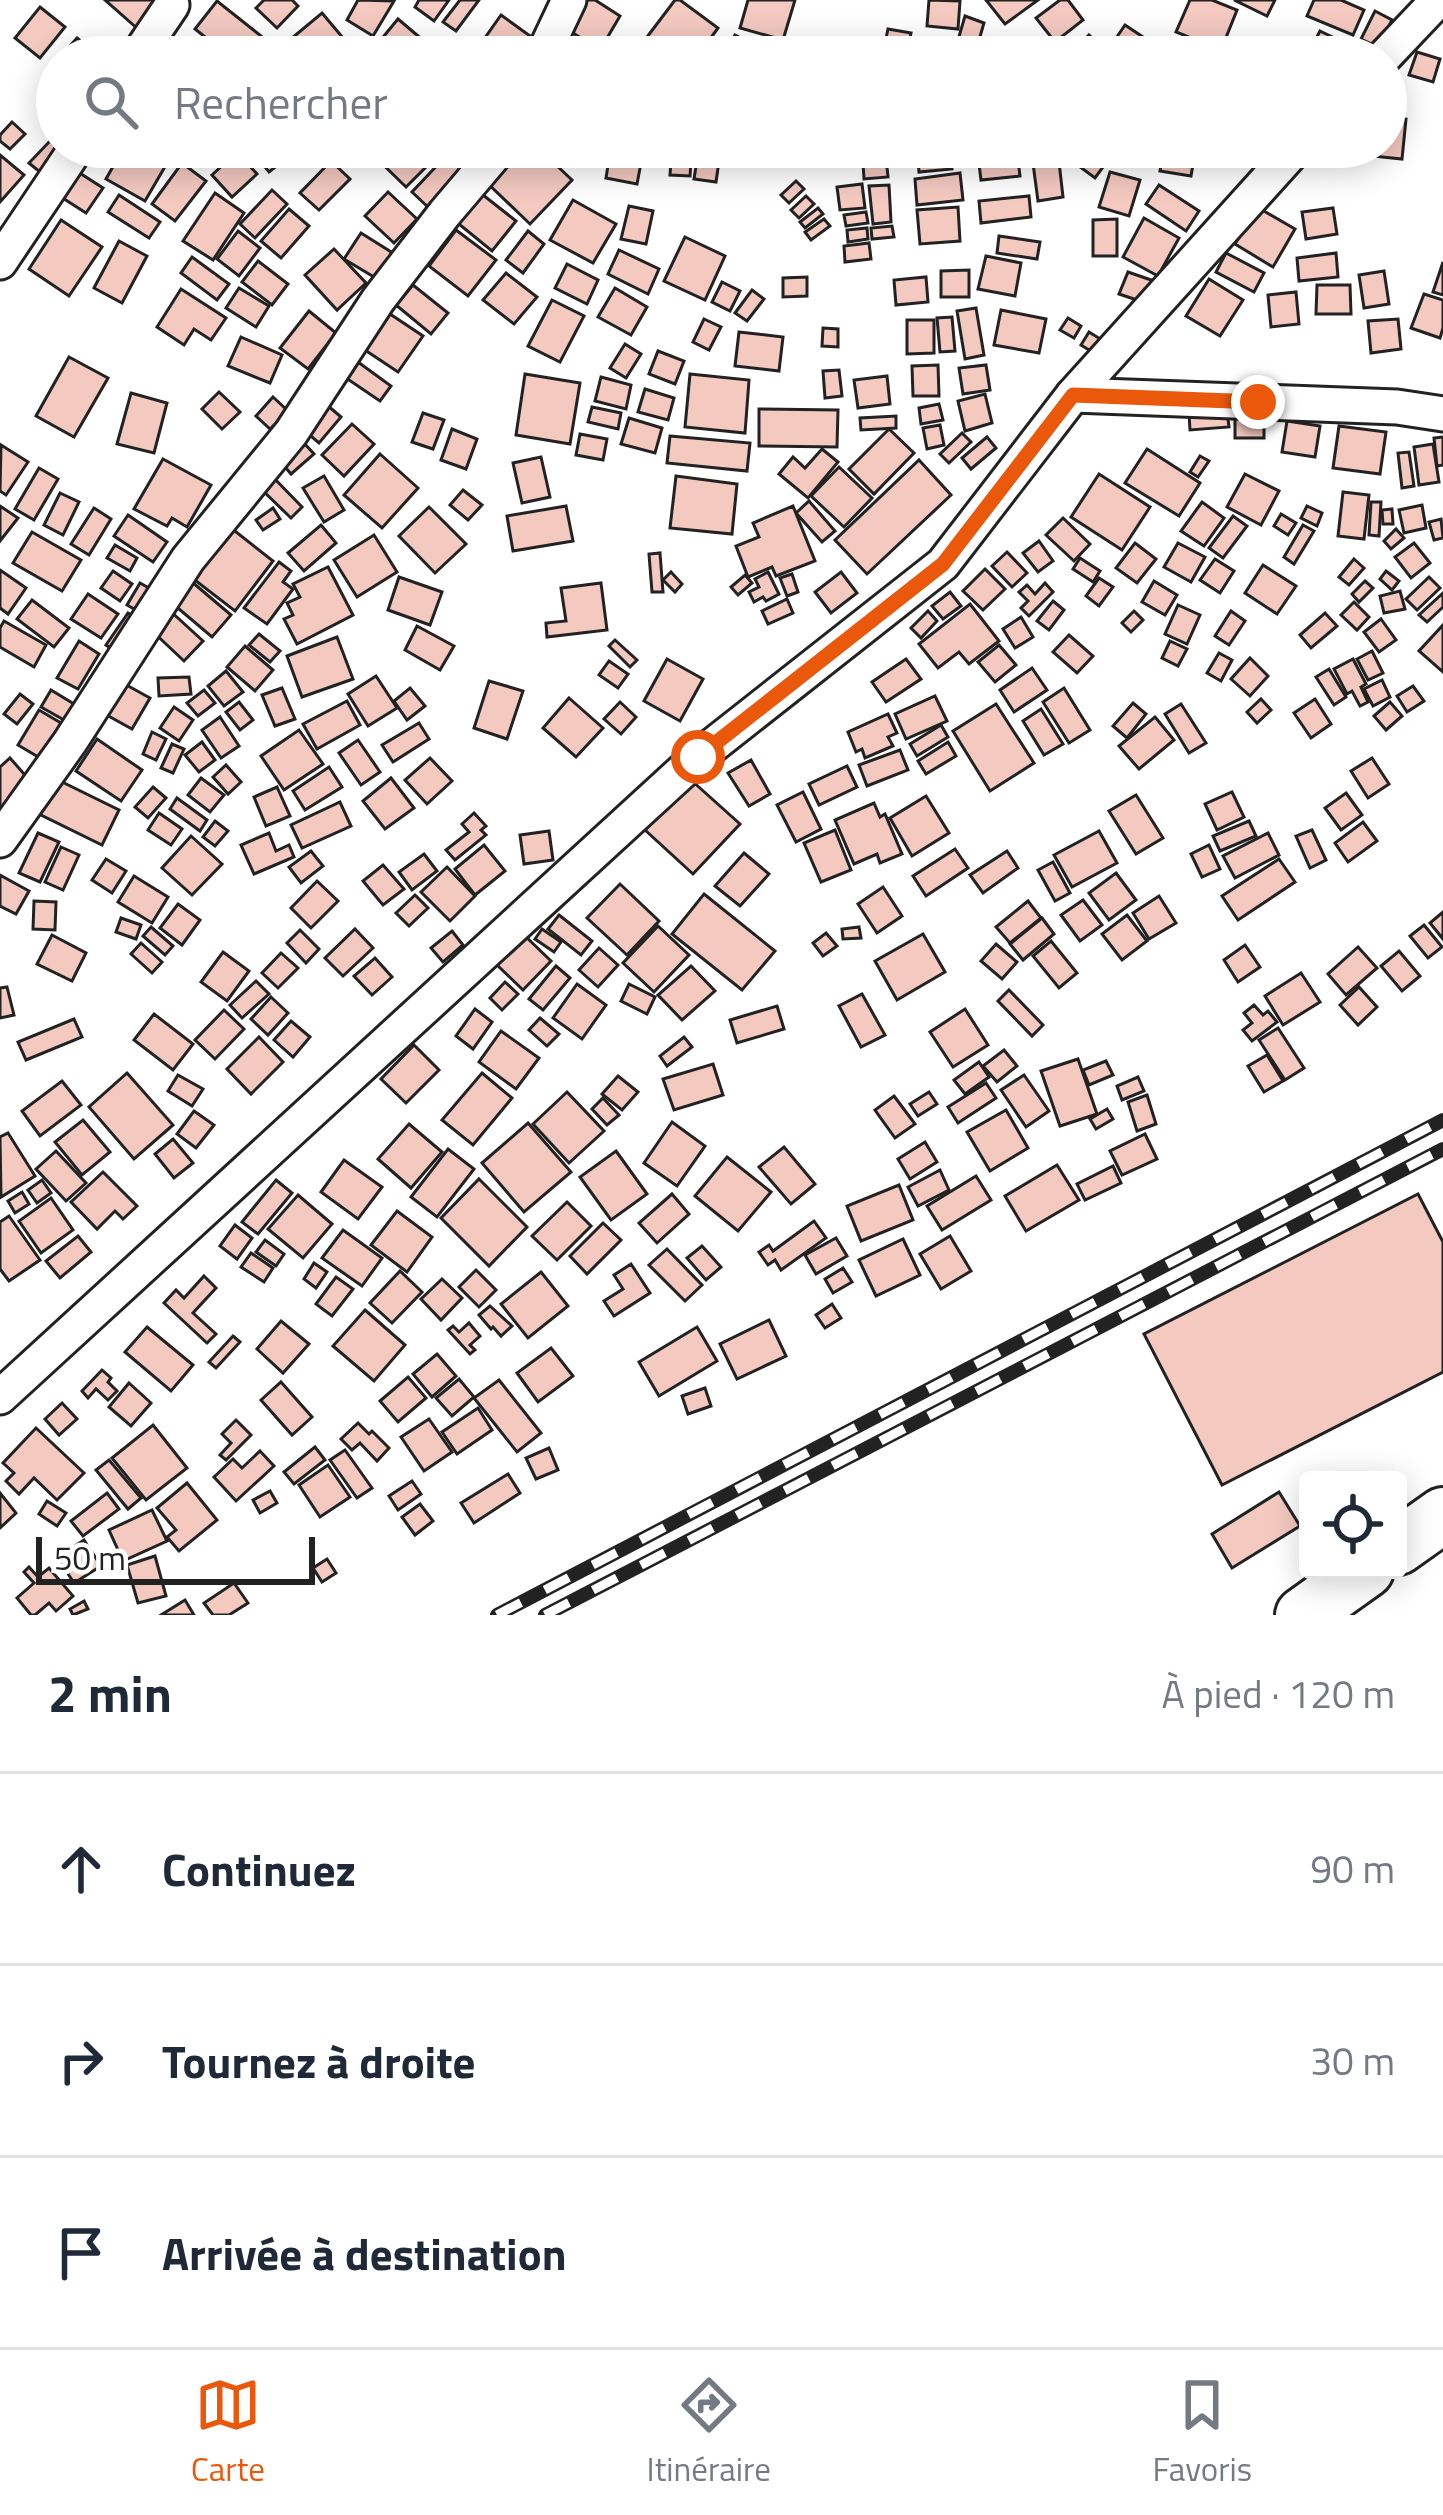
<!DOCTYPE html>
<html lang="fr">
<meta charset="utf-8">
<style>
:root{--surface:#fff;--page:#f2f2f3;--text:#1f2937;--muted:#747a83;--line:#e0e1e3;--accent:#ea580c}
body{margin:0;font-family:"Titillium Web",sans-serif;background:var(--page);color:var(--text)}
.controls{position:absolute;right:36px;bottom:36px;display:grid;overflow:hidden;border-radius:12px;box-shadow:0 6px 30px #0003}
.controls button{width:108px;height:108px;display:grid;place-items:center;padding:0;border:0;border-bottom:3px solid var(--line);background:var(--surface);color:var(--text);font:60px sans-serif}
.scale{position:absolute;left:36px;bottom:30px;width:279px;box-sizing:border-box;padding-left:12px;border:6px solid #222;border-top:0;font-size:33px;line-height:42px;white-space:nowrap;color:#222;-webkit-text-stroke:9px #fff;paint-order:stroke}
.stop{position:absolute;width:36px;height:36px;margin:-27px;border:9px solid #ea580c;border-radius:50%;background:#fff}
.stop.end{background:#ea580c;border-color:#fff;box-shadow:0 3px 12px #0008}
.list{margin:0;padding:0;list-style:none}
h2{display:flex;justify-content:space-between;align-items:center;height:156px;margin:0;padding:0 48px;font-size:51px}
h2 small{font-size:39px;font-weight:400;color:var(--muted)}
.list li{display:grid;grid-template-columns:78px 1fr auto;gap:36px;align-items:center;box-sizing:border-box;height:192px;padding:0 48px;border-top:3px solid var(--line)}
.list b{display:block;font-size:45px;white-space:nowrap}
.list em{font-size:39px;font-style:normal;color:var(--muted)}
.icon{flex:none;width:66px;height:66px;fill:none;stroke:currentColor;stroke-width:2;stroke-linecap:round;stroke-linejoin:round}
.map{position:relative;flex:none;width:1443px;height:1615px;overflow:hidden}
.search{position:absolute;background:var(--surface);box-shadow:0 6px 30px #0003;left:36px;right:36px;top:36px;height:132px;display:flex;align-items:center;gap:30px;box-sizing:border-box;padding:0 42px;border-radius:66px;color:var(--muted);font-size:45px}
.sheet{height:732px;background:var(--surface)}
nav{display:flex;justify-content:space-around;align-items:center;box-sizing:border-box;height:168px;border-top:3px solid var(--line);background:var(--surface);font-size:33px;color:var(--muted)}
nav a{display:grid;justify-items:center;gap:6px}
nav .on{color:var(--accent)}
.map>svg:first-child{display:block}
.building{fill:#f3c9c0;stroke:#222;stroke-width:3}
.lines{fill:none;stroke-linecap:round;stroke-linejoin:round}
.street-casing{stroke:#222;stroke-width:39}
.primary-casing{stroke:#222;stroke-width:60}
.street{stroke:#fff;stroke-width:33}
.primary{stroke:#fff;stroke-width:54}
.rail-casing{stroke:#222;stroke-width:14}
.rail{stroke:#fff;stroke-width:9;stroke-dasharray:27;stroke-linecap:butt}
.route{stroke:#ea580c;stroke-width:15}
</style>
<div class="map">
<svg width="1443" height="1615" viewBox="0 0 1443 1615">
<rect width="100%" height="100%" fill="#fff"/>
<g class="building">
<path d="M 105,0 L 166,0 L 139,30 Z"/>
<path d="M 264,0 L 292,0 L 298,6 L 277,28 L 256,8 Z"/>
<path d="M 358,0 L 394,1 L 373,36 L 347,20 Z"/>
<path d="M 419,0 L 449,0 L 434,21 L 415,7 Z"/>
<path d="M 460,0 L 479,0 L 456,31 L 443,22 Z"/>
<path d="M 583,0 L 595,0 L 620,16 L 600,50 L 565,28 Z"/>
<path d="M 675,0 L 680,0 L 718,28 L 697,57 L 666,57 L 644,41 Z"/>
<path d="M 748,0 L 795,0 L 783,40 L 740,28 Z"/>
<path d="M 929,0 L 960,1 L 958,29 L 927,26 Z"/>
<path d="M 986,0 L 1038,0 L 1005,24 Z"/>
<path d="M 1060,0 L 1068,0 L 1083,20 L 1055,42 L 1036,18 Z"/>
<path d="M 1190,0 L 1212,0 L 1237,10 L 1221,50 L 1176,32 Z"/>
<path d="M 1234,0 L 1275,0 L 1267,16 Z"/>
<path d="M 1314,0 L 1341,0 L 1364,10 L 1353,35 L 1307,16 Z"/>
<path d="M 217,1 L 261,36 L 244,57 L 230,57 L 195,29 Z"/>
<path d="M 40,7 L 65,27 L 40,58 L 15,38 Z"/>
<path d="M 1375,11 L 1392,20 L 1378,47 L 1361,39 Z"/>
<path d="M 322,13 L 349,45 L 334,57 L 297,57 L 286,43 Z"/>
<path d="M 501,15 L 537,41 L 525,57 L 497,57 L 480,45 Z"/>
<path d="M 965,16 L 984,23 L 977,47 L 958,40 Z"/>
<path d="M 398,19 L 424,41 L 411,57 L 397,57 L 379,42 Z"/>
<path d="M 1125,25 L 1146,39 L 1134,57 L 1119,57 L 1108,50 Z"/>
<path d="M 888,29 L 911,33 L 906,57 L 882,57 Z"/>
<path d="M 1320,31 L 1353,47 L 1349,57 L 1325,57 L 1310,50 Z"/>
<path d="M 735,35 L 768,52 L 765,57 L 723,57 Z"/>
<path d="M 1089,35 L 1108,53 L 1104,57 L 1083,57 L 1075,50 Z"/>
<path d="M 164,36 L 186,57 L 150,57 Z"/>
<path d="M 77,38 L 94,52 L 89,57 L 60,57 Z"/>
<path d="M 921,38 L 960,50 L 957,57 L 915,57 Z"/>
<path d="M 1417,52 L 1440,59 L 1433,82 L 1409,75 Z"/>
<path d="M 1386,117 L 1406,119 L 1402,159 L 1372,156 L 1373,147 L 1386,147 Z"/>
<path d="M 12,122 L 25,134 L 10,149 L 0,141 L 0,135 Z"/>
<path d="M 50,141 L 66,155 L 46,177 L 29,163 Z"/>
<path d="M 124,147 L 151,147 L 170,158 L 145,201 L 106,179 Z"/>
<path d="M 291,147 L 295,152 L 269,172 L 250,148 Z"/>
<path d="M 365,147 L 434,147 L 440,153 L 406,187 Z"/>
<path d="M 448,147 L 493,147 L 471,169 Z"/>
<path d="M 512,147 L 537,147 L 572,180 L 530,224 L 482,178 Z"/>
<path d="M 611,147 L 644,147 L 637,184 L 606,178 Z"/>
<path d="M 672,147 L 692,147 L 690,176 L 670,175 Z"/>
<path d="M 699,147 L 721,147 L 716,182 L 694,179 Z"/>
<path d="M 862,147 L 885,147 L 888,177 L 864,179 Z"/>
<path d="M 892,147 L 912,147 L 914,161 L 895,164 Z"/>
<path d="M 917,147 L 950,147 L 952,169 L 919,172 Z"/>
<path d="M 1082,147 L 1099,147 L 1111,156 L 1095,178 L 1072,161 Z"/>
<path d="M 1164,147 L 1196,147 L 1191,176 L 1160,171 Z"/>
<path d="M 237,152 L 257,174 L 232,197 L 212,175 Z"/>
<path d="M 1017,152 L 1020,176 L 981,180 L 978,156 Z"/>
<path d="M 1058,153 L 1063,197 L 1038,201 L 1032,156 Z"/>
<path d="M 0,155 L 24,175 L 0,202 Z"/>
<path d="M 446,156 L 465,173 L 430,209 L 412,192 Z"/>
<path d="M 331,161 L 350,179 L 319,210 L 300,193 Z"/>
<path d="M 182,163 L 206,181 L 175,221 L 152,204 Z"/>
<path d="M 75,170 L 103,188 L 86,213 L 58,195 Z"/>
<path d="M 1110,172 L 1140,180 L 1129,216 L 1099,207 Z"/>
<path d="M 960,173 L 963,200 L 917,205 L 915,179 Z"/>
<path d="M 796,181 L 804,189 L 789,203 L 781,195 Z"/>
<path d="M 862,184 L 865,208 L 840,210 L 837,187 Z"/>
<path d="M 889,185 L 891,222 L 873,224 L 869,186 Z"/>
<path d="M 1159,185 L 1199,211 L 1186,231 L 1146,204 Z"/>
<path d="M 272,190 L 287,204 L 255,238 L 240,224 Z"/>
<path d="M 478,191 L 516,221 L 492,251 L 454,220 Z"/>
<path d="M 388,192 L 417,219 L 394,243 L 365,216 Z"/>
<path d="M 215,193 L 244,213 L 213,260 L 183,241 Z"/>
<path d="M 119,195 L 160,222 L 149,238 L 108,212 Z"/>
<path d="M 806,196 L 814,204 L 799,218 L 791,210 Z"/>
<path d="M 1029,196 L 1031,217 L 981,223 L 979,201 Z"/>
<path d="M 573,200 L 616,224 L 593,263 L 550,240 Z"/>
<path d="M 629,206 L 653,211 L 646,244 L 621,239 Z"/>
<path d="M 958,207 L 960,241 L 920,244 L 917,210 Z"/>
<path d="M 1257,207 L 1295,229 L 1273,267 L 1235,244 Z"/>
<path d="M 818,208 L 823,214 L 805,228 L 800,222 Z"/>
<path d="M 1333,208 L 1337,234 L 1306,239 L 1302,212 Z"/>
<path d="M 289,209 L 309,226 L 281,258 L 261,241 Z"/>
<path d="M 866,212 L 868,223 L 846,226 L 844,215 Z"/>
<path d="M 1144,218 L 1179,238 L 1158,276 L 1123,257 Z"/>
<path d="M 824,219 L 830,226 L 811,240 L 805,232 Z"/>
<path d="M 1117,219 L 1117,256 L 1093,256 L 1093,220 Z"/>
<path d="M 61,220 L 102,247 L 69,296 L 29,269 Z"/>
<path d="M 892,226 L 894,237 L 872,239 L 871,228 Z"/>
<path d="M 867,228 L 868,239 L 848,242 L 847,230 Z"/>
<path d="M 456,230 L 496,260 L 468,296 L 429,266 Z"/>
<path d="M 238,231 L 260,248 L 239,276 L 217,259 Z"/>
<path d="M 528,231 L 544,244 L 523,273 L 506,260 Z"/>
<path d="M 361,233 L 396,255 L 379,280 L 344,259 Z"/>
<path d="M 999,236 L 1040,242 L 1037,259 L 997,253 Z"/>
<path d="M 685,237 L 725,256 L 705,300 L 664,281 Z"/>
<path d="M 119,241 L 147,256 L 122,303 L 94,288 Z"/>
<path d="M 869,243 L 871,259 L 845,262 L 844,246 Z"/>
<path d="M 334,249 L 366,283 L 337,310 L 305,275 Z"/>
<path d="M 619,250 L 659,269 L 648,294 L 608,274 Z"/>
<path d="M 1226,253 L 1264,273 L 1254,292 L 1216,272 Z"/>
<path d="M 1336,253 L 1338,277 L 1299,281 L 1297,258 Z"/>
<path d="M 986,256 L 1021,263 L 1015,296 L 978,289 Z"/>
<path d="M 192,257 L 229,284 L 217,300 L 181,273 Z"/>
<path d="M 258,261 L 288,284 L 272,305 L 242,282 Z"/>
<path d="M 1443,262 L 1443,295 L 1433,292 Z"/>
<path d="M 567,264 L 598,280 L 587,304 L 555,288 Z"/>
<path d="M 969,270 L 969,297 L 941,297 L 941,271 Z"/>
<path d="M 1384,271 L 1389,304 L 1364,308 L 1359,275 Z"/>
<path d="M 1128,272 L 1154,281 L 1146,303 L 1119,294 Z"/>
<path d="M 506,273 L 537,297 L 514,324 L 483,300 Z"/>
<path d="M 807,277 L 807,296 L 783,297 L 783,278 Z"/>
<path d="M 926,277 L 928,302 L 896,305 L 894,280 Z"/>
<path d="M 1209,279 L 1243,300 L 1220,336 L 1186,316 Z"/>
<path d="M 722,282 L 740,291 L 730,311 L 712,302 Z"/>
<path d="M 413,285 L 448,313 L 431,334 L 396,305 Z"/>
<path d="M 1317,285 L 1350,285 L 1351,314 L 1316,314 Z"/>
<path d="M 239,288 L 269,306 L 256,327 L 226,308 Z"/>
<path d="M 615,288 L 647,307 L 631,335 L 598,317 Z"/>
<path d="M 181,289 L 226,318 L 211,340 L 194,329 L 184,345 L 157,327 Z"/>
<path d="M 752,290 L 764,299 L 747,321 L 735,313 Z"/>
<path d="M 1296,292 L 1299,324 L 1271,327 L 1268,295 Z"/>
<path d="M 1424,294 L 1443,300 L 1443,328 L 1440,338 L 1411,328 Z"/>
<path d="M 552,300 L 584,316 L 560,362 L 528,346 Z"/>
<path d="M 976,308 L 984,355 L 965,359 L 957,311 Z"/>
<path d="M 384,310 L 423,336 L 398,372 L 359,346 Z"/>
<path d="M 1001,310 L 1046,319 L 1039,353 L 994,345 Z"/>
<path d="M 309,311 L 336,333 L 308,369 L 280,348 Z"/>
<path d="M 952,317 L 955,351 L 940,352 L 937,318 Z"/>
<path d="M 1068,318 L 1081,326 L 1074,338 L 1060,330 Z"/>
<path d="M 704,319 L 721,327 L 709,350 L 693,342 Z"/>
<path d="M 1398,319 L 1401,349 L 1371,353 L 1368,321 Z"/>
<path d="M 907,320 L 934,320 L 934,353 L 907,354 Z"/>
<path d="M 823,328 L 838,329 L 838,347 L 822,346 Z"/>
<path d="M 739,332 L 783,337 L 779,371 L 735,366 Z"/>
<path d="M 1089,332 L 1105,342 L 1097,355 L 1081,345 Z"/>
<path d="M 241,337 L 282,355 L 270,383 L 228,366 Z"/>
<path d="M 625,344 L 641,354 L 626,378 L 610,368 Z"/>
<path d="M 658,351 L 684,361 L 675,384 L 649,374 Z"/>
<path d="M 69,357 L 108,378 L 74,437 L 36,416 Z"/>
<path d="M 358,362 L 391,386 L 380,401 L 346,378 Z"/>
<path d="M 938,365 L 939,396 L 913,396 L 912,366 Z"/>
<path d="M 986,365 L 990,390 L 963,394 L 959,368 Z"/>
<path d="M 839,370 L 842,396 L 825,398 L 823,371 Z"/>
<path d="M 525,374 L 580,383 L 570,444 L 516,435 Z"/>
<path d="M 690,374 L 749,380 L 745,433 L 685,427 Z"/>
<path d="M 887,376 L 890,404 L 858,408 L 854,380 Z"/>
<path d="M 601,377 L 631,385 L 626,409 L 595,401 Z"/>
<path d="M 645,389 L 674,398 L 668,420 L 638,412 Z"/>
<path d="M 219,392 L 240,412 L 222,429 L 202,409 Z"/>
<path d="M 131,393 L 167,403 L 154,453 L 117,444 Z"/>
<path d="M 985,394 L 992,423 L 965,431 L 958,401 Z"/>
<path d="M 273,397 L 288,411 L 270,429 L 256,416 Z"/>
<path d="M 939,404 L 943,420 L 921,424 L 919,408 Z"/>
<path d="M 327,405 L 341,417 L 319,443 L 305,431 Z"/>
<path d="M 592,407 L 621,413 L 618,429 L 588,422 Z"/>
<rect x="1235" y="408" width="29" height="30"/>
<path d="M 759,409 L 838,410 L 837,447 L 759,446 Z"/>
<path d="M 1227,411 L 1229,427 L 1190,430 L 1189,414 Z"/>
<path d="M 423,413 L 444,420 L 433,449 L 412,442 Z"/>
<path d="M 896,416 L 896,428 L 861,430 L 860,418 Z"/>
<path d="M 629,418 L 662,428 L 655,453 L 621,444 Z"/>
<path d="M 1287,421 L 1320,426 L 1315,457 L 1282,452 Z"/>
<path d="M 352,424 L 374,444 L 344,476 L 322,455 Z"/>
<path d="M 940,425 L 944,445 L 927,449 L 923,428 Z"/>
<path d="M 1339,426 L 1386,432 L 1380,474 L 1333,468 Z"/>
<path d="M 452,429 L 477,439 L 466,469 L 441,460 Z"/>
<path d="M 889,429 L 914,453 L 874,494 L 849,469 Z"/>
<path d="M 962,433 L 971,442 L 949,463 L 940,454 Z"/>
<path d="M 580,434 L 607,439 L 603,460 L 576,455 Z"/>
<path d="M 670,436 L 750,443 L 747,471 L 667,463 Z"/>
<path d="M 987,437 L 996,448 L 971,469 L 962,458 Z"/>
<path d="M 1443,437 L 1443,465 L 1437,466 L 1434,438 Z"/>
<path d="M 303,442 L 314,454 L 291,474 L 281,462 Z"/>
<path d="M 1433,444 L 1439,482 L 1419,485 L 1414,447 Z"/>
<path d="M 1,445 L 28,462 L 6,495 L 0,491 Z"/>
<path d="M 822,449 L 838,462 L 808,498 L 779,474 L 793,457 L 805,468 Z"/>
<path d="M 1147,449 L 1200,483 L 1179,516 L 1125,483 Z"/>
<path d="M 1409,452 L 1414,486 L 1402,488 L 1398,453 Z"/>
<path d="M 380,454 L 418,488 L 382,528 L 344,495 Z"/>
<path d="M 1200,456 L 1209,461 L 1198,477 L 1190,472 Z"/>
<path d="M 541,457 L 550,497 L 522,503 L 513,463 Z"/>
<path d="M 163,459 L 211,485 L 187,527 L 172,518 L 167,526 L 134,509 Z"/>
<path d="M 919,460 L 951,495 L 867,574 L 835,540 Z"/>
<path d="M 839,467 L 872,498 L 844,527 L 811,496 Z"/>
<path d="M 39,468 L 58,479 L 34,520 L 15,509 Z"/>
<path d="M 269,473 L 302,507 L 291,518 L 257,485 Z"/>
<path d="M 1099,474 L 1150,507 L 1122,550 L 1071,517 Z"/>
<path d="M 1245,474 L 1279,491 L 1261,525 L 1227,507 Z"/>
<path d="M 324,476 L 344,510 L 324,522 L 303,488 Z"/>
<path d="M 676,476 L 737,484 L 732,534 L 670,528 Z"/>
<path d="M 463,490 L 482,505 L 468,520 L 450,505 Z"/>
<path d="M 1343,492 L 1369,495 L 1364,539 L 1338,536 Z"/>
<path d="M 60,493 L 79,502 L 63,535 L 44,525 Z"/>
<path d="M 809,501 L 835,531 L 822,542 L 796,513 Z"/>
<path d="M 1202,502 L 1224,518 L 1204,546 L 1181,531 Z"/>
<path d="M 1371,502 L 1381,502 L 1379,536 L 1369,535 Z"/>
<path d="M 1422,505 L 1426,528 L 1404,533 L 1399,510 Z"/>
<path d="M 0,506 L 18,518 L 0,541 Z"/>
<path d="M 566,506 L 573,541 L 513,551 L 507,516 Z"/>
<path d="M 793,506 L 815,561 L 776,576 L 772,567 L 748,577 L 736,546 L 759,537 L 753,523 Z"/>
<path d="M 1307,506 L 1322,513 L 1317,526 L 1301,518 Z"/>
<path d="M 429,507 L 466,544 L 435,573 L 399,536 Z"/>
<path d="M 94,508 L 111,519 L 89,555 L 71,544 Z"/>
<path d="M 273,508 L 280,519 L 263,530 L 256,520 Z"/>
<path d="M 1392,509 L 1393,524 L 1383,524 L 1382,510 Z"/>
<path d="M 1281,514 L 1296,523 L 1288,535 L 1274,526 Z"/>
<path d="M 128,515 L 167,542 L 153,562 L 114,536 Z"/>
<path d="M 1233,516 L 1247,526 L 1223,558 L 1209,548 Z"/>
<path d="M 1063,518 L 1090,544 L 1074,561 L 1046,535 Z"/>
<path d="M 1441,519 L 1443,538 L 1434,540 L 1429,522 Z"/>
<path d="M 226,524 L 273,561 L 235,611 L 187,574 Z"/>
<path d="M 321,525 L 336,543 L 304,571 L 288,553 Z"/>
<path d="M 1303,525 L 1314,531 L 1294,564 L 1284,557 Z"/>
<path d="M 1396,529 L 1404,538 L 1391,549 L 1384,541 Z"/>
<path d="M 32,532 L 81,560 L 62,591 L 13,563 Z"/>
<path d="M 374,535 L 397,572 L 357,597 L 334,560 Z"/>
<path d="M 1039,541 L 1053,561 L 1038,572 L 1023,553 Z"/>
<path d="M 1135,543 L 1156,559 L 1137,583 L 1116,568 Z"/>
<path d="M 1178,543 L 1205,557 L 1191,582 L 1164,567 Z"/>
<path d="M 1414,543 L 1430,563 L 1411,578 L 1395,557 Z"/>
<path d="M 115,545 L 137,558 L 130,571 L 107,558 Z"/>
<path d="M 1007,552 L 1027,573 L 1012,587 L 992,566 Z"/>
<path d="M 660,553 L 663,592 L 652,592 L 649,554 Z"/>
<path d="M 1080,558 L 1100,571 L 1093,582 L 1073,569 Z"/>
<path d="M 1215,559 L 1234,571 L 1220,593 L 1200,580 Z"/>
<path d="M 1354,559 L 1364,568 L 1349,585 L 1339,577 Z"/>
<path d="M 279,562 L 291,571 L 283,582 L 293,589 L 267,624 L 244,608 Z"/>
<path d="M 1263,565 L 1296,586 L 1277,614 L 1245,593 Z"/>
<path d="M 328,567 L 353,615 L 297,644 L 284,619 L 293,615 L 287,603 L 300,597 L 293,584 Z"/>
<path d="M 985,569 L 1005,589 L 983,610 L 963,591 Z"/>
<path d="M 0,570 L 26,588 L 8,614 L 0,608 Z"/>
<path d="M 113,571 L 132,584 L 120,601 L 101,588 Z"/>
<path d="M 1386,571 L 1399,581 L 1392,590 L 1380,579 Z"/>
<path d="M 671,572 L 682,584 L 675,592 L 663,580 Z"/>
<path d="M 768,572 L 779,594 L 766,601 L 763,597 L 754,602 L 749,592 L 759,587 L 755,579 Z"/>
<path d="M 841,572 L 857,593 L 831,613 L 815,592 Z"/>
<path d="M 792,574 L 798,592 L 787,596 L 780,578 Z"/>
<path d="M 745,575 L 752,583 L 738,595 L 731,587 Z"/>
<path d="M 185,576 L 231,615 L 212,637 L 166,598 Z"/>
<path d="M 399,577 L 442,592 L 430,625 L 388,610 Z"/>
<path d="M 1429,577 L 1440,588 L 1417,610 L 1406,599 Z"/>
<path d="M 1099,578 L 1113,587 L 1099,606 L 1086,596 Z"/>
<path d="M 1154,581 L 1177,595 L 1165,615 L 1142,602 Z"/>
<path d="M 1365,581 L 1373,588 L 1359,602 L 1352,594 Z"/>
<path d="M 140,583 L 156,592 L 143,614 L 127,605 Z"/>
<path d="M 601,583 L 607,630 L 547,637 L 546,623 L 566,621 L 561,588 Z"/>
<path d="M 1045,583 L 1053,592 L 1029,616 L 1021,608 L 1028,601 L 1019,592 L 1027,585 L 1035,594 Z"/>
<path d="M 1400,591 L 1405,609 L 1384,613 L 1380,596 Z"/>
<path d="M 950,592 L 961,606 L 943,619 L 932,606 Z"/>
<path d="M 1443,593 L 1443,607 L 1427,622 L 1419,615 Z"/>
<path d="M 88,594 L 118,614 L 101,638 L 71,619 Z"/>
<path d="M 787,599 L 793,613 L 768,624 L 762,611 Z"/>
<path d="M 32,600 L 69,628 L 54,647 L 17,619 Z"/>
<path d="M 1053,601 L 1064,610 L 1049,630 L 1037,621 Z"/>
<path d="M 1354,602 L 1369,617 L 1357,630 L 1341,615 Z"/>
<path d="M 970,604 L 999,641 L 969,664 L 959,652 L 938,668 L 919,644 Z"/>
<path d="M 1178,605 L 1200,615 L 1187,644 L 1165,634 Z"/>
<path d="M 167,608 L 203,641 L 184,661 L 149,628 Z"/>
<path d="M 928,611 L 937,621 L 921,638 L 911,628 Z"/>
<path d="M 1134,611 L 1143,620 L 1131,632 L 1122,623 Z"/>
<path d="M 1231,611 L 1245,621 L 1229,645 L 1215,636 Z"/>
<path d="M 128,613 L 142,622 L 120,654 L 106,645 Z"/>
<path d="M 1325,613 L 1337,626 L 1311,648 L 1300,635 Z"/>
<path d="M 1021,617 L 1033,637 L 1015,648 L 1003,629 Z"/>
<path d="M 1381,619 L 1396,640 L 1379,652 L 1364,632 Z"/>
<path d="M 4,621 L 46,645 L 34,667 L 0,647 L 0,628 Z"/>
<path d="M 1443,625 L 1443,672 L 1419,651 Z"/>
<path d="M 417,626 L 454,646 L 440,670 L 405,650 Z"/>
<path d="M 259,634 L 280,651 L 270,662 L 249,645 Z"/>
<path d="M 1069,635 L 1093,656 L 1077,673 L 1053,652 Z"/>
<path d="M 337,637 L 353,679 L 302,697 L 287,656 Z"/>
<path d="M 615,640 L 637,660 L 630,667 L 609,646 Z"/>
<path d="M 79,641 L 99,654 L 78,689 L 57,678 Z"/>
<path d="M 1170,641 L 1187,649 L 1178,666 L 1162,658 Z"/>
<path d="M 999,645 L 1016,665 L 995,682 L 978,662 Z"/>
<path d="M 245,646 L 273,670 L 255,691 L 227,667 Z"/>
<path d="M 1372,651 L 1383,673 L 1368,680 L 1357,659 Z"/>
<path d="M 1219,653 L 1232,660 L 1221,681 L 1207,673 Z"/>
<path d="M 1250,658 L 1268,676 L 1250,696 L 1231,679 Z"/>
<path d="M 667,659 L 703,679 L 680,721 L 644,701 Z"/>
<path d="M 906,659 L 921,679 L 886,702 L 872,682 Z"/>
<path d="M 1353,659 L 1366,684 L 1361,687 L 1368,702 L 1360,706 L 1352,691 L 1347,694 L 1334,669 Z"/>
<path d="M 609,661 L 628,674 L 618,688 L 599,675 Z"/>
<path d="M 1032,668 L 1047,690 L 1014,712 L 1000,690 Z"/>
<path d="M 1329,669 L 1346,697 L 1334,705 L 1316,677 Z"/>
<path d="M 226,671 L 243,692 L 224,706 L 208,686 Z"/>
<path d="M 376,676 L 397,708 L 368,726 L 348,694 Z"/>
<path d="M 189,677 L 191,694 L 159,696 L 158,678 Z"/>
<path d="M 1382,680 L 1390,697 L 1373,706 L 1364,689 Z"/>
<path d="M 489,681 L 523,691 L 507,739 L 474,728 Z"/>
<path d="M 121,682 L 150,698 L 132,729 L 103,713 Z"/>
<path d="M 1413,686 L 1424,701 L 1407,712 L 1397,696 Z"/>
<path d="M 282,688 L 295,719 L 275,726 L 262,695 Z"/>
<path d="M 410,688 L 425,706 L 407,720 L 394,701 Z"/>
<path d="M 1064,688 L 1090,730 L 1069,743 L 1043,702 Z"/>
<path d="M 51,690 L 74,704 L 64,720 L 41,707 Z"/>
<path d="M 204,690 L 215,703 L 198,716 L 187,703 Z"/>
<path d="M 20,694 L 33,704 L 17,724 L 4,714 Z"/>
<path d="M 935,696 L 947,721 L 906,739 L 895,714 Z"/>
<path d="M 569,698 L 603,728 L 576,757 L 543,728 Z"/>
<path d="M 1261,699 L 1271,710 L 1257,723 L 1247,712 Z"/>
<path d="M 1315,699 L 1331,724 L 1311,738 L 1294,713 Z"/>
<path d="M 347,701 L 360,725 L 317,749 L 303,724 Z"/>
<path d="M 239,702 L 253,720 L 240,730 L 226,712 Z"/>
<path d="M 620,702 L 636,717 L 621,734 L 604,719 Z"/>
<path d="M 1390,702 L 1402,716 L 1386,730 L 1374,716 Z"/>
<path d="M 1133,703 L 1146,714 L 1127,738 L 1113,726 Z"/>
<path d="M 996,704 L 1034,763 L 990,791 L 953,731 Z"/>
<path d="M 1181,704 L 1206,743 L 1189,753 L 1165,714 Z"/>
<path d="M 174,707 L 193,720 L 179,741 L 160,728 Z"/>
<path d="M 1041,709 L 1063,744 L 1044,755 L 1023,721 Z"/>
<path d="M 39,710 L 61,723 L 40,758 L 18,745 Z"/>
<path d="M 888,714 L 897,733 L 888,737 L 893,746 L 865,758 L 862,749 L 856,752 L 848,732 Z"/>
<path d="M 220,717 L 239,746 L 221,758 L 202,730 Z"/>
<path d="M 1155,717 L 1174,740 L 1139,769 L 1119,746 Z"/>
<path d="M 419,723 L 429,739 L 393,762 L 382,745 Z"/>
<path d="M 941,725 L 948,737 L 917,756 L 910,744 Z"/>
<path d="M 299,730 L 323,764 L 284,790 L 261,756 Z"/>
<path d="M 152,732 L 166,739 L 156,760 L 143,754 Z"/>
<path d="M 97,739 L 142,770 L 121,801 L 76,771 Z"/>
<path d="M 358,740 L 380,772 L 361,785 L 339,753 Z"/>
<path d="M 202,742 L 215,760 L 199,772 L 185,755 Z"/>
<path d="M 948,742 L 956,756 L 926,774 L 918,761 Z"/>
<path d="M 172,744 L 184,749 L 173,773 L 161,768 Z"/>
<path d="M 900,750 L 908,770 L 867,786 L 859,765 Z"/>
<path d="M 10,758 L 32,783 L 0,810 L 0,767 Z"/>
<path d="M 430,758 L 452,781 L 427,804 L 405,780 Z"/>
<path d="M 1372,758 L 1389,784 L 1368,798 L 1351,771 Z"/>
<path d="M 751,760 L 770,794 L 749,806 L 728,773 Z"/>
<path d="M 226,765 L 241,782 L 228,794 L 213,777 Z"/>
<path d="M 847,766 L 857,787 L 819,805 L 809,784 Z"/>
<path d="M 329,767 L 342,787 L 305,810 L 293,791 Z"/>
<path d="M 201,778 L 224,795 L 210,812 L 188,795 Z"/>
<path d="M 391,778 L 414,808 L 385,829 L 363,801 Z"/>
<path d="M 56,779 L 119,810 L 102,845 L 39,814 Z"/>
<path d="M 691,780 L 740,824 L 693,874 L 645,830 Z"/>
<path d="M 153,787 L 166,798 L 148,818 L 135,807 Z"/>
<path d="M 277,787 L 290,816 L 266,826 L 254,797 Z"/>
<path d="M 803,792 L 821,829 L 796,842 L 777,805 Z"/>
<path d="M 1232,792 L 1244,817 L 1217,830 L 1205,804 Z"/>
<path d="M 1346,793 L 1362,815 L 1341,830 L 1325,808 Z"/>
<path d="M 1136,795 L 1163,838 L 1136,854 L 1109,811 Z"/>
<path d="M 926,796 L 949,833 L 912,856 L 890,818 Z"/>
<path d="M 177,798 L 207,820 L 200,831 L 170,809 Z"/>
<path d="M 340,802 L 351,826 L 302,848 L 291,825 Z"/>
<path d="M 874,803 L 880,817 L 885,814 L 902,854 L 880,863 L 877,854 L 854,864 L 835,820 Z"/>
<path d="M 159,813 L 182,829 L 171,845 L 148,830 Z"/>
<path d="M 474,813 L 486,826 L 481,830 L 486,835 L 455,860 L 446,850 L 469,832 L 462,824 Z"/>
<path d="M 215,821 L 228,831 L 215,846 L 203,837 Z"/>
<path d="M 1249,821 L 1256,836 L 1220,851 L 1213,836 Z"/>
<path d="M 1363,822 L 1377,841 L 1348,862 L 1335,843 Z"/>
<path d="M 835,830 L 851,870 L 821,882 L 804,843 Z"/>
<path d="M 1312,830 L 1326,860 L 1310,868 L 1296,836 Z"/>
<path d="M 549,831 L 553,860 L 524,864 L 520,835 Z"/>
<path d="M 1099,831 L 1117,863 L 1072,887 L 1054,855 Z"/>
<path d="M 38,833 L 59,842 L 40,882 L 19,873 Z"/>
<path d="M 269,833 L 276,851 L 289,845 L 294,857 L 254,874 L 241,845 Z"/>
<path d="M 1268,833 L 1279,855 L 1235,878 L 1223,856 Z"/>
<path d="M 191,836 L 222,864 L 192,895 L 162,868 Z"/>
<path d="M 484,845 L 505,871 L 475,895 L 455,869 Z"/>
<path d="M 1209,845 L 1220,869 L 1202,877 L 1191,854 Z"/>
<path d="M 61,847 L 79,855 L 63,890 L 45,882 Z"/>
<path d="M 955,849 L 968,868 L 926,896 L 913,876 Z"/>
<path d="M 311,851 L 323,866 L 301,883 L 289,867 Z"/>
<path d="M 1007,851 L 1018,868 L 983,893 L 970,875 Z"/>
<path d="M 744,853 L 769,874 L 740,906 L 715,886 Z"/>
<path d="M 424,854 L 437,871 L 412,890 L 399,872 Z"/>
<path d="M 106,859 L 126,871 L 112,893 L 92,880 Z"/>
<path d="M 1279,859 L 1295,882 L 1238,920 L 1222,896 Z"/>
<path d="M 1053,862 L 1070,893 L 1055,901 L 1038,870 Z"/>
<path d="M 383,865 L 404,889 L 383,905 L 363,881 Z"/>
<path d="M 447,867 L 475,896 L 450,921 L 421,892 Z"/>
<path d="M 1116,873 L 1136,900 L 1109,920 L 1089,893 Z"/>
<path d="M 0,875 L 29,891 L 16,914 L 0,906 Z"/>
<path d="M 134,876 L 168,897 L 152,923 L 118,902 Z"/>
<path d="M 317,881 L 338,901 L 311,928 L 291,908 Z"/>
<path d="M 620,884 L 659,921 L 627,955 L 587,918 Z"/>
<path d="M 883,887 L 902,916 L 877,933 L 858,904 Z"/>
<path d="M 704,894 L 775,951 L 742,990 L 672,934 Z"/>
<path d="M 415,895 L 428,908 L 409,926 L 396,913 Z"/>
<path d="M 1159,896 L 1176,923 L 1149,939 L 1133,913 Z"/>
<path d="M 1083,900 L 1102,925 L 1080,941 L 1061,915 Z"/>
<path d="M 34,901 L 56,902 L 55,930 L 33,929 Z"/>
<path d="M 1028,901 L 1041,918 L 1010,943 L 996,927 Z"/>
<path d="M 178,904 L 200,920 L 182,945 L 160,928 Z"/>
<path d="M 1443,912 L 1443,939 L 1430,923 Z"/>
<path d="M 559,915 L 592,941 L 581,955 L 548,929 Z"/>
<path d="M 1127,915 L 1147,941 L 1122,960 L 1102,934 Z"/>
<path d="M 121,918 L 141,925 L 136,939 L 116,932 Z"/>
<path d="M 1042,918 L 1054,934 L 1023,960 L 1010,944 Z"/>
<path d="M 1424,925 L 1442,947 L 1428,958 L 1410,936 Z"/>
<path d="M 658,926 L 689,955 L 654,992 L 623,963 Z"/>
<path d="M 151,927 L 173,946 L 165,955 L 143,936 Z"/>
<path d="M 859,927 L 861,938 L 843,939 L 842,929 Z"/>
<path d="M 355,929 L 373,948 L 343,976 L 325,958 Z"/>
<path d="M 542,929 L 561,942 L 554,952 L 535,939 Z"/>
<path d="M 300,930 L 319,949 L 306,963 L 287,943 Z"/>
<path d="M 452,931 L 463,945 L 443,962 L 431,948 Z"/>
<path d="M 826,933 L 837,946 L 823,956 L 813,943 Z"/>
<path d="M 523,934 L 551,961 L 523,990 L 495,963 Z"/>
<path d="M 923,934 L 945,972 L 897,1000 L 875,961 Z"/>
<path d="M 52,935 L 86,953 L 72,981 L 37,964 Z"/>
<path d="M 1051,941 L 1077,973 L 1059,988 L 1033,956 Z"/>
<path d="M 141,943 L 162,962 L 152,973 L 131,954 Z"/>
<path d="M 996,944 L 1017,962 L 1002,979 L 981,961 Z"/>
<path d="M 1245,945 L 1260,967 L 1238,982 L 1224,960 Z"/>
<path d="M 1358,947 L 1377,968 L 1346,995 L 1328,974 Z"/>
<path d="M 599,948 L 618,965 L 598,987 L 579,970 Z"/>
<path d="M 1399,951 L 1420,976 L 1402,991 L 1381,966 Z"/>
<path d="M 223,952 L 249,971 L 227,1001 L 201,982 Z"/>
<path d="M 281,953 L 298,968 L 278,988 L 262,973 Z"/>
<path d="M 375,958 L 392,977 L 372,995 L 354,976 Z"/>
<path d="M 556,966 L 570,978 L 543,1010 L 529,999 Z"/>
<path d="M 691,966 L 715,991 L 682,1020 L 658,995 Z"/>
<path d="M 1301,973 L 1320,1002 L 1283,1025 L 1265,996 Z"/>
<path d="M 256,981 L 269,994 L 242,1018 L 230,1005 Z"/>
<path d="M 505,982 L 518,994 L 502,1010 L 490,998 Z"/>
<path d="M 577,984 L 606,1005 L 582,1039 L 553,1018 Z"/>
<path d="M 629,984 L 655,997 L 647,1014 L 621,1001 Z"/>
<path d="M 7,987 L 14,1015 L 0,1018 L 0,988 Z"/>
<path d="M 1359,987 L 1377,1007 L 1358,1025 L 1340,1005 Z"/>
<path d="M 1009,990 L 1043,1025 L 1032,1036 L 998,1001 Z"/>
<path d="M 862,994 L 885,1035 L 861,1047 L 839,1006 Z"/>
<path d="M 271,997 L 288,1013 L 268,1035 L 251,1019 Z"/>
<path d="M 1254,1005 L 1263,1015 L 1268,1011 L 1277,1022 L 1252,1041 L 1243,1030 L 1252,1023 L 1244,1013 Z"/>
<path d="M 777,1006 L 784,1029 L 737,1043 L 730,1020 Z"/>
<path d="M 475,1009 L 492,1022 L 473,1049 L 456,1036 Z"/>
<path d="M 965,1009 L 988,1045 L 953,1067 L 930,1032 Z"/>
<path d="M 224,1010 L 244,1029 L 215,1059 L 195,1040 Z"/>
<path d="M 154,1014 L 193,1044 L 173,1070 L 134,1040 Z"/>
<path d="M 540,1018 L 559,1034 L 547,1046 L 529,1030 Z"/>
<path d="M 74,1019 L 82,1037 L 26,1060 L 18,1042 Z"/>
<path d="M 291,1021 L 310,1037 L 293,1057 L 274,1040 Z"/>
<path d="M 1278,1028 L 1304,1068 L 1285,1080 L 1259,1040 Z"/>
<path d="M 501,1031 L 539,1058 L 516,1089 L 479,1062 Z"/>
<path d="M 259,1037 L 283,1062 L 251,1094 L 227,1069 Z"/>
<path d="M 684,1037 L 692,1047 L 667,1066 L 660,1056 Z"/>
<path d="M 414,1045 L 439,1070 L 406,1103 L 381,1079 Z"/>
<path d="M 1004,1050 L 1017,1066 L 997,1082 L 983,1066 Z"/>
<path d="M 1267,1055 L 1283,1081 L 1264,1092 L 1248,1066 Z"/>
<path d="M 1078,1059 L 1097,1114 L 1060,1126 L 1041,1071 Z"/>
<path d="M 1106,1061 L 1113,1075 L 1089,1085 L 1083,1070 Z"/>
<path d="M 979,1062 L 989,1077 L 965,1094 L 954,1080 Z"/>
<path d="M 713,1064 L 723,1095 L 674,1110 L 663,1079 Z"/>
<path d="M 127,1073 L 173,1125 L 134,1159 L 89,1107 Z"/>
<path d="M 482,1073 L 512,1098 L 473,1145 L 442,1120 Z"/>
<path d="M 178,1075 L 203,1089 L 192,1106 L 168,1091 Z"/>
<path d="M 1024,1075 L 1049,1111 L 1026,1127 L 1001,1090 Z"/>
<path d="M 618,1076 L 638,1092 L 622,1110 L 602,1094 Z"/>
<path d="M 1138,1077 L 1144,1091 L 1122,1100 L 1117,1086 Z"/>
<path d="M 62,1081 L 81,1105 L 40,1136 L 22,1111 Z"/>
<path d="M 986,1083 L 996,1098 L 958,1123 L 948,1107 Z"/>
<path d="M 567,1092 L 604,1131 L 569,1163 L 533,1124 Z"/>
<path d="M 929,1092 L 937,1104 L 918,1116 L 910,1104 Z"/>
<path d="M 1147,1095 L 1156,1124 L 1137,1131 L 1128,1102 Z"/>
<path d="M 894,1096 L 915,1124 L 895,1138 L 875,1110 Z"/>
<path d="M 603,1098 L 619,1115 L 607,1125 L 592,1109 Z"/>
<path d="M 1107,1109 L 1113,1119 L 1096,1129 L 1090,1119 Z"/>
<path d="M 1006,1110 L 1028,1148 L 990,1171 L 967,1132 Z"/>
<path d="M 194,1111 L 214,1125 L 196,1148 L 177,1134 Z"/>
<path d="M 83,1120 L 110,1152 L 82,1175 L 55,1142 Z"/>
<path d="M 672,1122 L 705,1146 L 677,1186 L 644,1163 Z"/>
<path d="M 528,1123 L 571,1172 L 524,1212 L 482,1163 Z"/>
<path d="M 409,1124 L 442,1152 L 411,1188 L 378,1159 Z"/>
<path d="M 8,1133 L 35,1176 L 1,1197 L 0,1137 Z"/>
<path d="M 1145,1134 L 1157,1159 L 1122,1175 L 1110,1151 Z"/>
<path d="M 173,1139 L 193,1163 L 174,1178 L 155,1154 Z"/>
<path d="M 925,1142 L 937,1162 L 910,1179 L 898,1159 Z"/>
<path d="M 784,1147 L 815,1184 L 791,1204 L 759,1167 Z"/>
<path d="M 448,1149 L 474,1169 L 437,1217 L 411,1197 Z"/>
<path d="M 56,1151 L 86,1183 L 66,1201 L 36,1169 Z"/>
<path d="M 616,1151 L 647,1194 L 611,1220 L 580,1177 Z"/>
<path d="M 727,1157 L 771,1192 L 738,1231 L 695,1196 Z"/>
<path d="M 344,1160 L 382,1187 L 358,1219 L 321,1192 Z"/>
<path d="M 1057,1165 L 1079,1200 L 1026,1231 L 1005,1196 Z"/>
<path d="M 1113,1166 L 1121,1183 L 1085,1200 L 1077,1184 Z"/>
<path d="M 940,1170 L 949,1190 L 918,1206 L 908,1187 Z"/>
<path d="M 103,1172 L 137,1206 L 123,1219 L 115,1211 L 97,1229 L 71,1202 Z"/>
<path d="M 976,1176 L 991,1200 L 942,1230 L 927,1206 Z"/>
<path d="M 479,1179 L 527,1227 L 489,1266 L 441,1218 Z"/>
<path d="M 42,1180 L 51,1193 L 37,1203 L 28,1190 Z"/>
<path d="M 276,1180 L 292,1193 L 258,1234 L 242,1222 Z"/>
<path d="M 899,1185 L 913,1220 L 861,1241 L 847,1206 Z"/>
<path d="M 22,1192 L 29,1204 L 15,1213 L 8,1201 Z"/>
<path d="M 672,1194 L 689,1214 L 657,1243 L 639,1223 Z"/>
<path d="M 1418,1194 L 1443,1242 L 1443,1372 L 1222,1485 L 1144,1334 Z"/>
<path d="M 298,1195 L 332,1224 L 303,1258 L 268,1229 Z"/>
<path d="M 51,1198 L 73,1230 L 41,1253 L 19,1221 Z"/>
<path d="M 567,1202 L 591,1226 L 557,1260 L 532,1236 Z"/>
<path d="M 397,1211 L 432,1237 L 407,1272 L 371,1245 Z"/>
<path d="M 9,1216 L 40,1260 L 9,1281 L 0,1269 L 0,1222 Z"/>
<path d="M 814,1221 L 826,1238 L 781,1270 L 775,1260 L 768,1265 L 759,1252 L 769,1245 L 773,1251 Z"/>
<path d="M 603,1223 L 621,1240 L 587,1274 L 570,1256 Z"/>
<path d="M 235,1225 L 252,1238 L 237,1259 L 220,1246 Z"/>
<path d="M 343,1230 L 382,1258 L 362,1286 L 322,1258 Z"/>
<path d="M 78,1236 L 91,1252 L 60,1278 L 46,1261 Z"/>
<path d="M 950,1236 L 971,1271 L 941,1289 L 920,1254 Z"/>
<path d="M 836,1238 L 847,1256 L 816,1274 L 805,1255 Z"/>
<path d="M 903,1239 L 920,1275 L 876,1296 L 859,1260 Z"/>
<path d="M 265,1240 L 284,1254 L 276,1266 L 256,1252 Z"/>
<path d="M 702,1246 L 721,1267 L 706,1280 L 687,1258 Z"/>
<path d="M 667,1249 L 702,1285 L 685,1301 L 649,1265 Z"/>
<path d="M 251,1253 L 273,1268 L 264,1282 L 241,1267 Z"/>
<path d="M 314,1263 L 327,1272 L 316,1288 L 304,1279 Z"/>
<path d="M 631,1264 L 650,1293 L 614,1316 L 604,1301 L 623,1289 L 614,1275 Z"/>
<path d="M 843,1268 L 852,1282 L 833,1293 L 825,1279 Z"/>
<path d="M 476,1270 L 496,1290 L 479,1307 L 459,1287 Z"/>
<path d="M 400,1271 L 422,1292 L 392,1323 L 370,1303 Z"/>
<path d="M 541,1272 L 568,1306 L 528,1338 L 501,1304 Z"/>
<path d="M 204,1276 L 216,1288 L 193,1313 L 216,1334 L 207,1343 L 164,1303 L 176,1290 L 184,1298 Z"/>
<path d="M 336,1277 L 353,1289 L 332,1316 L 316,1304 Z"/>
<path d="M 442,1279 L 462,1298 L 441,1320 L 421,1299 Z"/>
<path d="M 832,1304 L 841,1318 L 825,1328 L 816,1315 Z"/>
<path d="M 490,1306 L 512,1326 L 501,1336 L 493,1327 L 491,1329 L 479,1315 Z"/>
<path d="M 365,1310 L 405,1345 L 374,1381 L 333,1346 Z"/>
<path d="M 769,1320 L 786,1356 L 737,1379 L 720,1344 Z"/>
<path d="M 281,1321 L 309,1344 L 283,1373 L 257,1349 Z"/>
<path d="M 469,1323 L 480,1336 L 470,1345 L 475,1350 L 470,1354 L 448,1330 L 453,1326 L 459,1332 Z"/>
<path d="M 147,1327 L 193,1365 L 171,1391 L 125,1352 Z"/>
<path d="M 697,1327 L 717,1361 L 659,1396 L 639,1362 Z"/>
<path d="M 233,1336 L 240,1342 L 216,1368 L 209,1362 Z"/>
<path d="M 551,1348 L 573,1376 L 538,1402 L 517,1373 Z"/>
<path d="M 437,1354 L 456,1376 L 432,1397 L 413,1374 Z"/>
<path d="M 102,1370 L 111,1378 L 108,1382 L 117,1391 L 108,1400 L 96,1389 L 88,1398 L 82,1391 Z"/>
<path d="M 408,1377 L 426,1398 L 398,1422 L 380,1401 Z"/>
<path d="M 459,1379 L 474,1397 L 452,1416 L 436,1398 Z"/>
<path d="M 499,1380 L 541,1433 L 517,1452 L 474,1398 Z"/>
<path d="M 281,1382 L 312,1417 L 292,1435 L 261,1400 Z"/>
<path d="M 129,1383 L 151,1403 L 131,1426 L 109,1407 Z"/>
<path d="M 705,1388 L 711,1406 L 688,1414 L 682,1396 Z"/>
<path d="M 62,1403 L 77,1419 L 59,1435 L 45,1419 Z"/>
<path d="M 478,1408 L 492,1430 L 457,1454 L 442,1432 Z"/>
<path d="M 429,1419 L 452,1452 L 424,1471 L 401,1437 Z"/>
<path d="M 236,1420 L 251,1435 L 226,1460 L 220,1455 L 231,1443 L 222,1434 Z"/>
<path d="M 358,1423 L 369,1434 L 372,1431 L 389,1448 L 377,1461 L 360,1443 L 352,1450 L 341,1439 Z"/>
<path d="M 153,1425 L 187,1468 L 146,1500 L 112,1458 Z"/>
<path d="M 36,1428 L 84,1473 L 57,1500 L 34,1478 L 19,1494 L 6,1481 L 14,1473 L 3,1463 Z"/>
<path d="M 315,1447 L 325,1460 L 294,1484 L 284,1472 Z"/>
<path d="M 549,1448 L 558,1470 L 536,1479 L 526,1458 Z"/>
<path d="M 345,1450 L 372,1488 L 357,1498 L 330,1460 Z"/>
<path d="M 260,1451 L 274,1466 L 236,1501 L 214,1477 L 233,1459 L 242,1468 Z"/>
<path d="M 109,1460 L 141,1498 L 128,1509 L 96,1470 Z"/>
<path d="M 328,1465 L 350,1497 L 320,1517 L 299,1485 Z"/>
<path d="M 508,1474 L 520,1493 L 474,1523 L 461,1503 Z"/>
<path d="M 412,1481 L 421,1494 L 398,1510 L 389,1496 Z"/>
<path d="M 187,1483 L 217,1520 L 179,1551 L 167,1537 L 176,1530 L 157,1508 Z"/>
<path d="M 270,1491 L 277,1503 L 260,1513 L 253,1500 Z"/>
<path d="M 1279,1492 L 1300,1526 L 1232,1568 L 1212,1534 Z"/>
<path d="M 0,1493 L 16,1513 L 0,1528 Z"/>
<path d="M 107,1493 L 119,1509 L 83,1536 L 71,1521 Z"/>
<path d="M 47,1501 L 66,1513 L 57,1526 L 39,1514 Z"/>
<path d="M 420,1504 L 433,1521 L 415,1535 L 402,1517 Z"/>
<path d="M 152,1510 L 167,1541 L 123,1561 L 109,1530 Z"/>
<path d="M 84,1540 L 101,1566 L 74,1583 L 57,1557 Z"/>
<path d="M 155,1556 L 166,1596 L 138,1603 L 127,1565 Z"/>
<path d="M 327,1559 L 336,1573 L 322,1582 L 313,1568 Z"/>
<path d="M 29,1567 L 38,1577 L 49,1568 L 73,1596 L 56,1611 L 49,1603 L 35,1615 L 31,1615 L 17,1598 L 34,1583 L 24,1572 Z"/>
<path d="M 234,1583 L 248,1603 L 229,1615 L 213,1615 L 204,1603 Z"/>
<path d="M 185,1600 L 194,1615 L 161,1615 Z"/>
<path d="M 84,1601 L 88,1609 L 73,1615 L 70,1609 Z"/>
</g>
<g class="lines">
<g class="street-casing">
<g id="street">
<path d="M 137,57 L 172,5"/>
<path d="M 542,57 L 569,0"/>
<path d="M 1384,57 L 1438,0"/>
<path d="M 0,262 L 77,147"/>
<path d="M 1073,395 L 1397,407 L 1443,414"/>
<path d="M 0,840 L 70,742 L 188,559 L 291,433 L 378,300 L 445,213 L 501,147"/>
<path d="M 0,1397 L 698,757 L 943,564 L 1073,395 L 1297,147"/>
</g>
</g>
<g class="primary-casing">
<g id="primary">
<path d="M 1398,1547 L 1443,1515"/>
<path d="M 1303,1615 L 1366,1570"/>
</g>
</g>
<use href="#street" class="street"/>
<use href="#primary" class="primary"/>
<g class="rail-casing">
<g id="rail">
<path d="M 497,1615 L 1443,1120"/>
<path d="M 545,1615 L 1443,1149"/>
</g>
</g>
<use href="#rail" class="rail"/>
</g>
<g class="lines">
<path class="route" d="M 698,757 L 943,564 L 1073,395 L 1258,402"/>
</g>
</svg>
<div class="controls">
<button><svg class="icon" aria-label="locate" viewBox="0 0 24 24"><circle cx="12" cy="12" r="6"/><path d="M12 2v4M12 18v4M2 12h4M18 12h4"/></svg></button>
</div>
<div class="scale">50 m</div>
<div class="stop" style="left:698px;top:757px"></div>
<div class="stop end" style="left:1258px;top:402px"></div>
<div class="search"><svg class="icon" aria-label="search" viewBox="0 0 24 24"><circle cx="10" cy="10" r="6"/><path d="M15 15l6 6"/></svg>Rechercher</div>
</div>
<section class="sheet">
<h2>2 min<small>À pied · 120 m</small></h2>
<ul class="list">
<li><svg class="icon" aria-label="ahead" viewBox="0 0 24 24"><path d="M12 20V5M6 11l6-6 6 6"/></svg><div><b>Continuez</b></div><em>90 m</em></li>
<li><svg class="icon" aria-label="right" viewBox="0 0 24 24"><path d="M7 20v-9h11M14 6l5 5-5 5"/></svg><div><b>Tournez à droite</b></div><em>30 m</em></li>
<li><svg class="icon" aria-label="arrive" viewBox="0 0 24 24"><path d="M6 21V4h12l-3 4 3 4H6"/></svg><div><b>Arrivée à destination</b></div></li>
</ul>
</section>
<nav>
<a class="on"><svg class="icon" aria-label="map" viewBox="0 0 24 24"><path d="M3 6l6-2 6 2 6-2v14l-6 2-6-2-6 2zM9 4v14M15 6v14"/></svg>Carte</a>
<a><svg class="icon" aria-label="directions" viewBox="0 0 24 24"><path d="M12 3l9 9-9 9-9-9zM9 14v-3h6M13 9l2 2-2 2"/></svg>Itinéraire</a>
<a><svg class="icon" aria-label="saved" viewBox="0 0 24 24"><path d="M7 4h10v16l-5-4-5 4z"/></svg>Favoris</a>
</nav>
